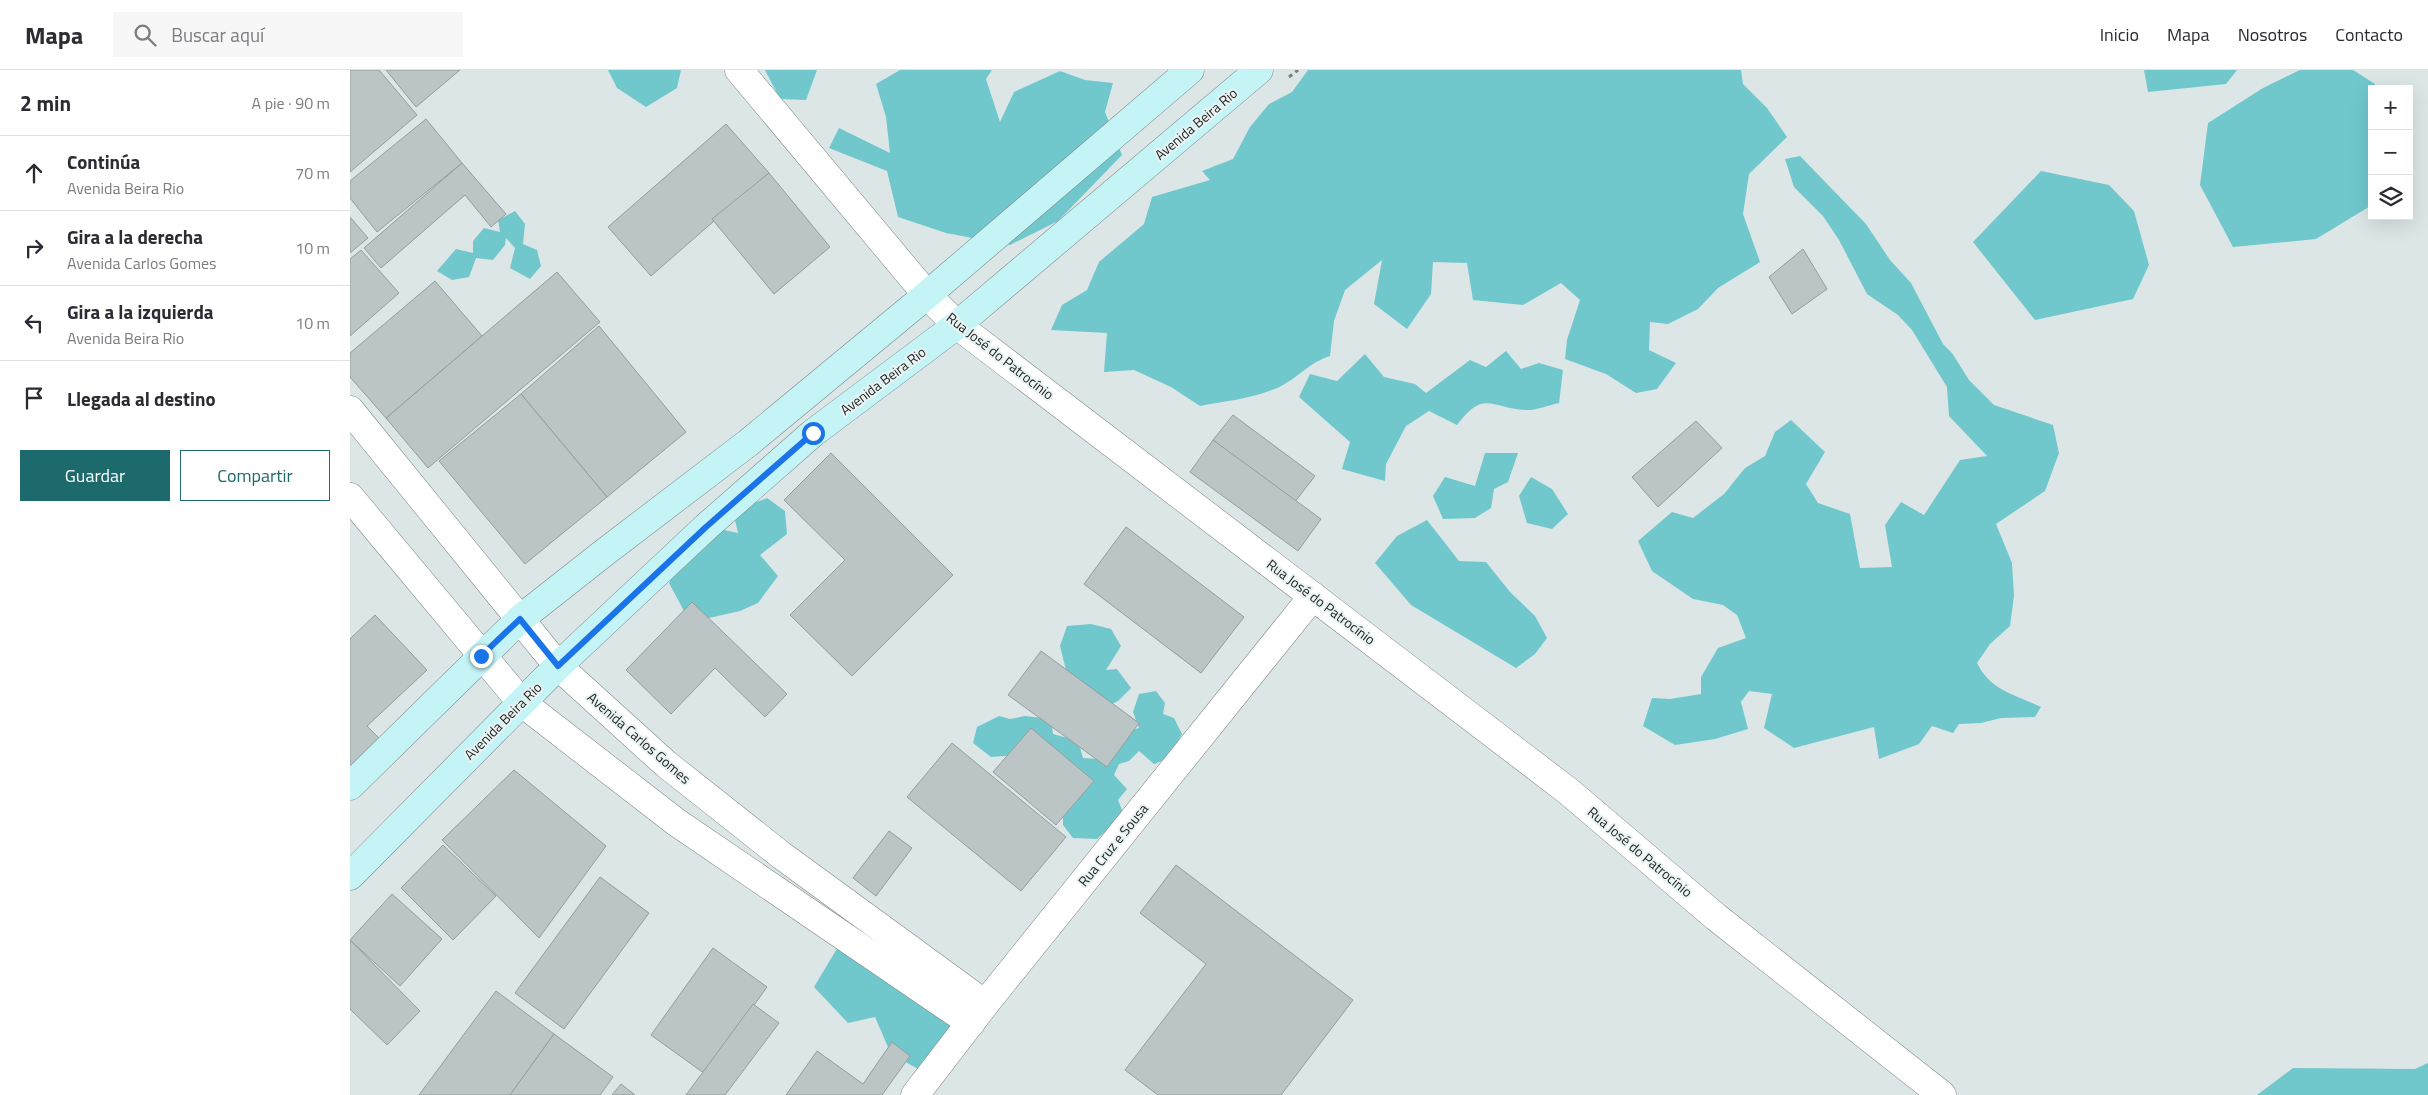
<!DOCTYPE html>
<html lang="es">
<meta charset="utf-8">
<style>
:root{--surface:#fff;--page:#f7f7f7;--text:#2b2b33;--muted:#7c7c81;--line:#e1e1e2;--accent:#1d6a6d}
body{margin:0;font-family:"Titillium Web",sans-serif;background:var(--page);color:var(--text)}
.controls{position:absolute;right:15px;top:15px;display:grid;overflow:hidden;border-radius:0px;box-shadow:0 5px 20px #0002}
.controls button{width:45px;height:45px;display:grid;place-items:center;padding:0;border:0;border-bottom:1px solid var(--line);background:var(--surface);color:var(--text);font:25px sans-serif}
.stop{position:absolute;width:15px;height:15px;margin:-11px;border:4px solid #1a73e8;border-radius:50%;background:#fff}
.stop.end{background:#1a73e8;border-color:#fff;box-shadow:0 1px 5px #0008}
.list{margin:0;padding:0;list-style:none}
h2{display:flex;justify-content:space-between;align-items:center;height:65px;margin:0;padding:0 20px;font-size:21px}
h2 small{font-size:16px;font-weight:400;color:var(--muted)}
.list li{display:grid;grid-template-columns:32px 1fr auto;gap:15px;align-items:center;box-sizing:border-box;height:75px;padding:0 20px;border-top:1px solid var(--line)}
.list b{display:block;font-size:19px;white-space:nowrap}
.list p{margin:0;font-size:16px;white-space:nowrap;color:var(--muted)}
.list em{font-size:16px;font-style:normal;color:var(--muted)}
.actions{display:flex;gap:10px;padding:15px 20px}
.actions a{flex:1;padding:11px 0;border:1px solid var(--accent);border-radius:0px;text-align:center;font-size:18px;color:var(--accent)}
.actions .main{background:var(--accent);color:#fff}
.icon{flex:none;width:28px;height:28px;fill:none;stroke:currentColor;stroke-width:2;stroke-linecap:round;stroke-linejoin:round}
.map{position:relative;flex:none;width:2078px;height:1025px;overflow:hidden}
header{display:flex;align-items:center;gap:30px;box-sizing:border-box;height:70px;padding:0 25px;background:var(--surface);border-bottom:1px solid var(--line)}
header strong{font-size:24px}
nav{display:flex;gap:28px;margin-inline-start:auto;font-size:18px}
.search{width:350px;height:45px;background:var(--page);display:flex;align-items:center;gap:12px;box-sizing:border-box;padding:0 18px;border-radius:0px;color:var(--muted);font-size:19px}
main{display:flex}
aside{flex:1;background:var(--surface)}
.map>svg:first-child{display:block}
.green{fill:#70c8cc}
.building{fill:#bcc5c5;stroke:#949d9d}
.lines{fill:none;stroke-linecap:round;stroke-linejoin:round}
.minor-casing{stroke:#7e8787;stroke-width:29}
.tertiary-casing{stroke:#7e8787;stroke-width:29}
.secondary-casing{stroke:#7e8787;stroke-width:29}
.path{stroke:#798080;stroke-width:3;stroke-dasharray:4 4;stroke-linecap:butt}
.minor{stroke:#fff;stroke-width:28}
.tertiary{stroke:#fff;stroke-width:28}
.secondary{stroke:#c5f4f6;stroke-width:28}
.route{stroke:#1a73e8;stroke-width:6}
.labels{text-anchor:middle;stroke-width:4;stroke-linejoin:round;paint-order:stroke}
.street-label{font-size:14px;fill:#1d2021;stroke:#eaf3f3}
</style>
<header>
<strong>Mapa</strong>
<div class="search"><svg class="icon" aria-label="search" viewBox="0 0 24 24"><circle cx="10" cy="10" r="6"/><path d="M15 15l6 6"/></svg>Buscar aquí</div>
<nav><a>Inicio</a><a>Mapa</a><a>Nosotros</a><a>Contacto</a></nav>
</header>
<main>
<aside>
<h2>2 min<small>A pie · 90 m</small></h2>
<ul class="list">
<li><svg class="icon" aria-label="ahead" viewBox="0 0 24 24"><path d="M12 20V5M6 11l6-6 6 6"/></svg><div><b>Continúa</b><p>Avenida Beira Rio</p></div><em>70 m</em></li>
<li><svg class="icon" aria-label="right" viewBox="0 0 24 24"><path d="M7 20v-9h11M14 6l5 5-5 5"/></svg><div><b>Gira a la derecha</b><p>Avenida Carlos Gomes</p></div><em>10 m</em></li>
<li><svg class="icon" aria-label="left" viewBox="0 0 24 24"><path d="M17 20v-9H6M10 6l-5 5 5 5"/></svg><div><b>Gira a la izquierda</b><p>Avenida Beira Rio</p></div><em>10 m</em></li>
<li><svg class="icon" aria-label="arrive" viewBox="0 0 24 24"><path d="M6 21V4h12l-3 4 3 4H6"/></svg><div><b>Llegada al destino</b></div></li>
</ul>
<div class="actions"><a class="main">Guardar</a><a>Compartir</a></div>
</aside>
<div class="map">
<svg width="2078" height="1025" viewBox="0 0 2078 1025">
<rect width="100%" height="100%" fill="#dce6e6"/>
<g class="green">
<path d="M 258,0 L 331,0 L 327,18 L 296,37 L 267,18 Z"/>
<path d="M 415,0 L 467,0 L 456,30 L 430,29 Z"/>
<path d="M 550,0 L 642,0 L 636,9 L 650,52 L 664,22 L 710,1 L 735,10 L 763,13 L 755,42 L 772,85 L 708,151 L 660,175 L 596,163 L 548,147 L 537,101 L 479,78 L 489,58 L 540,83 L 536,47 L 526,14 Z"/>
<path d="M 958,0 L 1391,0 L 1393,14 L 1417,38 L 1437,67 L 1399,104 L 1393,144 L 1410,192 L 1368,218 L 1348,239 L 1318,254 L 1300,252 L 1299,280 L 1326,293 L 1307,319 L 1286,323 L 1256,304 L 1215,289 L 1217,270 L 1230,230 L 1211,213 L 1173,235 L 1123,230 L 1117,193 L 1083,192 L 1081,224 L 1057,259 L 1024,234 L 1032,190 L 995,220 L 984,251 L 980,286 C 959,293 951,305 933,315 C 909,328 877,331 850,336 L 821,317 L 784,300 L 754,302 L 757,263 L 701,260 L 712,235 L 737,220 L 749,192 L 794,154 L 802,127 L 860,110 L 852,101 L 883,89 L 900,57 L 919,34 L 942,22 Z"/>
<path d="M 1794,0 L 1887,0 L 1876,14 L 1798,22 Z"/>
<path d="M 1950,0 L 2003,0 L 2025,14 L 2025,19 L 2022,19 L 2022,135 L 1966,169 L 1883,177 L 1850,115 L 1858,53 L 1913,18 Z"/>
<path d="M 1450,86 L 1516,154 L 1540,190 L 1561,213 L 1593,274 L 1602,283 L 1619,310 L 1644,335 L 1703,355 L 1709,383 L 1695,421 L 1646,454 L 1662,493 L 1664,526 L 1660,556 L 1640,574 L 1627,593 C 1641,621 1664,624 1691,637 L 1685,647 L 1651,648 L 1631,653 L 1609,654 L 1603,663 L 1582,656 L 1569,674 L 1529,689 L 1524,657 L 1444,678 L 1414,658 L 1422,624 L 1399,621 L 1391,632 L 1398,659 L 1365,669 L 1325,675 L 1293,656 L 1302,628 L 1320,629 L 1351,624 L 1351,607 L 1368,578 L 1396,568 L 1387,545 L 1373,535 L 1343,529 L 1302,501 L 1288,471 L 1322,442 L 1343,448 L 1374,424 L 1395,398 L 1415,386 L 1425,362 L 1441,350 L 1475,382 L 1456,414 L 1468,433 L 1500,444 L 1510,498 L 1542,497 L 1535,455 L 1551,432 L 1574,445 L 1610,390 L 1637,386 L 1599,346 L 1597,317 L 1562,260 L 1548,245 L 1517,224 L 1489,170 L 1473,146 L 1444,117 L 1435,89 Z"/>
<path d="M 1691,101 L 1759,115 L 1784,141 L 1799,195 L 1783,229 L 1685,250 L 1623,172 Z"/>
<path d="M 165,141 L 175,154 L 173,174 L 187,180 L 191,196 L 180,209 L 160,198 L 165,178 L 156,168 L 155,175 L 143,190 L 126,188 L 119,207 L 102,210 L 87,201 L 106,179 L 123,183 L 123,171 L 134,158 L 150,162 L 148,150 Z"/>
<path d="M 1156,281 L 1171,299 L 1189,293 L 1213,300 L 1209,333 C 1199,335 1185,341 1175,340 C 1141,338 1134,319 1107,355 L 1079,341 L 1056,356 L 1036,394 L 1035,411 L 992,399 L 1000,372 L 949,327 L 960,304 L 987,311 L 1015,284 L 1034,307 L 1065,314 L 1076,323 L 1120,290 L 1136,297 Z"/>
<path d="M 1135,383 L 1168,383 L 1158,412 L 1144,419 L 1141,438 L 1125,448 L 1093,449 L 1083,426 L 1095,407 L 1125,416 Z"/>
<path d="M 1181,407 L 1202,419 L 1218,444 L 1202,459 L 1177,453 L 1169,426 Z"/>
<path d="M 417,428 L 435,441 L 437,464 L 410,485 L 428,506 L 408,533 L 390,541 L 359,548 L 334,541 L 319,513 L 334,484 L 364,458 L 388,463 L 383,441 Z"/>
<path d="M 1077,450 L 1109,491 L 1136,492 L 1160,522 L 1185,546 L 1197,568 L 1185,584 L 1166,598 L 1061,535 L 1025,493 L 1047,466 Z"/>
<path d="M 741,554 L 761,559 L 771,576 L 756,600 L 767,599 L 781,618 L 768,631 L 753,638 L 744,620 L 728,613 L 716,600 L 710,576 L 717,556 Z"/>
<path d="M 806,621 L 815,633 L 813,644 L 824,648 L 832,664 C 825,676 818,691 804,694 L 789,681 L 779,691 L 769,694 L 764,705 L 777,719 L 768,730 L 774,745 L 747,769 L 723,768 L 713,755 L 713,736 L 669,685 L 641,687 L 623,673 L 627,657 L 649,646 L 660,649 L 675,646 L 701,649 L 703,664 L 728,671 L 733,688 L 762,690 L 775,662 L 789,658 L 783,642 L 789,624 Z"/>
<path d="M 488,877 L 603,952 L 604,974 L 570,1000 L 541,984 L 525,947 L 498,953 L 464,917 Z"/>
<path d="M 2078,993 L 2078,1025 L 1907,1025 L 1943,998 L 2065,999 Z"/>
</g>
<g class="building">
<path d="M 0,0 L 29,0 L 67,45 L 0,102 Z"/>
<path d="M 36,0 L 110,0 L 66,37 Z"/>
<path d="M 76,49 L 112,93 L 27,162 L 0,128 L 0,111 Z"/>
<path d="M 376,54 L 419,103 L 301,206 L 258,157 Z"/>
<path d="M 112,93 L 156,144 L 141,157 L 115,125 L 31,198 L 14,178 Z"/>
<path d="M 419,103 L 480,177 L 424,224 L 362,149 Z"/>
<path d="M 0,147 L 18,168 L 0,183 Z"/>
<path d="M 1453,179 L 1477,219 L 1442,244 L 1419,207 Z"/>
<path d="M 11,180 L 49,223 L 0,266 L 0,189 Z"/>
<path d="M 207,202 L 250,252 L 78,398 L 36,348 Z"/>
<path d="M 85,211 L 132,266 L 36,348 L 0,307 L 0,283 Z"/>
<path d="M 249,256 L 336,362 L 257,427 L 171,324 Z"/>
<path d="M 171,324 L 257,427 L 175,494 L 89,391 Z"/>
<path d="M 883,345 L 965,406 L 944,433 L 863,370 Z"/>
<path d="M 1346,351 L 1372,378 L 1308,437 L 1282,407 Z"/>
<path d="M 863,370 L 971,449 L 948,481 L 840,402 Z"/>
<path d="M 481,383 L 603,505 L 502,606 L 440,545 L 495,490 L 434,430 Z"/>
<path d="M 776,457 L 894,547 L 851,603 L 734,514 Z"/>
<path d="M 342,532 L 437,624 L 415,647 L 365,598 L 321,644 L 276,600 Z"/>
<path d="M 25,545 L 77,600 L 17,656 L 32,671 L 0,701 L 0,569 Z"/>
<path d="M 691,581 L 789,653 L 757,697 L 658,625 Z"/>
<path d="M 681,658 L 744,711 L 706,755 L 643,702 Z"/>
<path d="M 602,673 L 716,767 L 671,821 L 557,727 Z"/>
<path d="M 164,700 L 256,776 L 189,868 L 92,770 Z"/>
<path d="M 539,761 L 562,778 L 526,826 L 503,808 Z"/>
<path d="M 93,775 L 146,826 L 103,870 L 51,818 Z"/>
<path d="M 826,795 L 1003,930 L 931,1025 L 808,1025 L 775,1000 L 856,894 L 790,843 Z"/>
<path d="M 250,807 L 299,843 L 214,959 L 165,923 Z"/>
<path d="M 42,824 L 92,869 L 50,916 L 0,870 Z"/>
<path d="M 0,870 L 70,941 L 37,975 L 0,939 Z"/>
<path d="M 363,878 L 417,917 L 355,1004 L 301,965 Z"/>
<path d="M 146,921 L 204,964 L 160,1025 L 69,1025 Z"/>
<path d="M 403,934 L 429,953 L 375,1025 L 336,1025 Z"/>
<path d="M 204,964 L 263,1007 L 250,1025 L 160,1025 Z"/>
<path d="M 542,972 L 560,986 L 532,1025 L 436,1025 L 467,981 L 513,1014 Z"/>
<path d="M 271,1014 L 285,1025 L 262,1025 Z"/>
</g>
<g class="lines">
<g class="minor-casing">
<g id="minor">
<path d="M 389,0 L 577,225 L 607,255 L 1218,721 L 1366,847 L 1592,1025"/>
<path d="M 565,1025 L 635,934 L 963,526"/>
</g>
</g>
<g class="tertiary-casing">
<g id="tertiary">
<path d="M 0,340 L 208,596 L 316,694 L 431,785 L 635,934"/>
<path d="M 0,427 L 171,632 L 326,752 L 621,953"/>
</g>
</g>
<g class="secondary-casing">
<g id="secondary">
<path d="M 0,716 L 170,549 L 255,482 L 398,373 L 577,225 L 840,0"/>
<path d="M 0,806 L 208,596 L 356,457 L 463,363 L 607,255 L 909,0"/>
</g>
</g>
<path class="path" d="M 939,7 L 948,0"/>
<use href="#minor" class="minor"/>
<use href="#tertiary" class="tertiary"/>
<use href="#secondary" class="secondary"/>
</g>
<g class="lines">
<path class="route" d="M 131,586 L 170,549 L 208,596 L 356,457 L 463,363"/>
</g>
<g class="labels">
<g class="street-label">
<text transform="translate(846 54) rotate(-40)" y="5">Avenida Beira Rio</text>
<text transform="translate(650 286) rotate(38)" y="5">Rua José do Patrocínio</text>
<text transform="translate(533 311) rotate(-37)" y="5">Avenida Beira Rio</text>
<text transform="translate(971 532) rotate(37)" y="5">Rua José do Patrocínio</text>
<text transform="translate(153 651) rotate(-45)" y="5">Avenida Beira Rio</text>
<text transform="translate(289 668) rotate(41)" y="5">Avenida Carlos Gomes</text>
<text transform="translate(763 775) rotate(-51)" y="5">Rua Cruz e Sousa</text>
<text transform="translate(1290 782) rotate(40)" y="5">Rua José do Patrocínio</text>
</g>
</g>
</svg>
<div class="controls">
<button>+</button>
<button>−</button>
<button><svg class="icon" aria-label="layers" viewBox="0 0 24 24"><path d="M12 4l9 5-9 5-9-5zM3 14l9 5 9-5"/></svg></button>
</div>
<div class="stop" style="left:463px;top:363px"></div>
<div class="stop end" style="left:131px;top:586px"></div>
</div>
</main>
